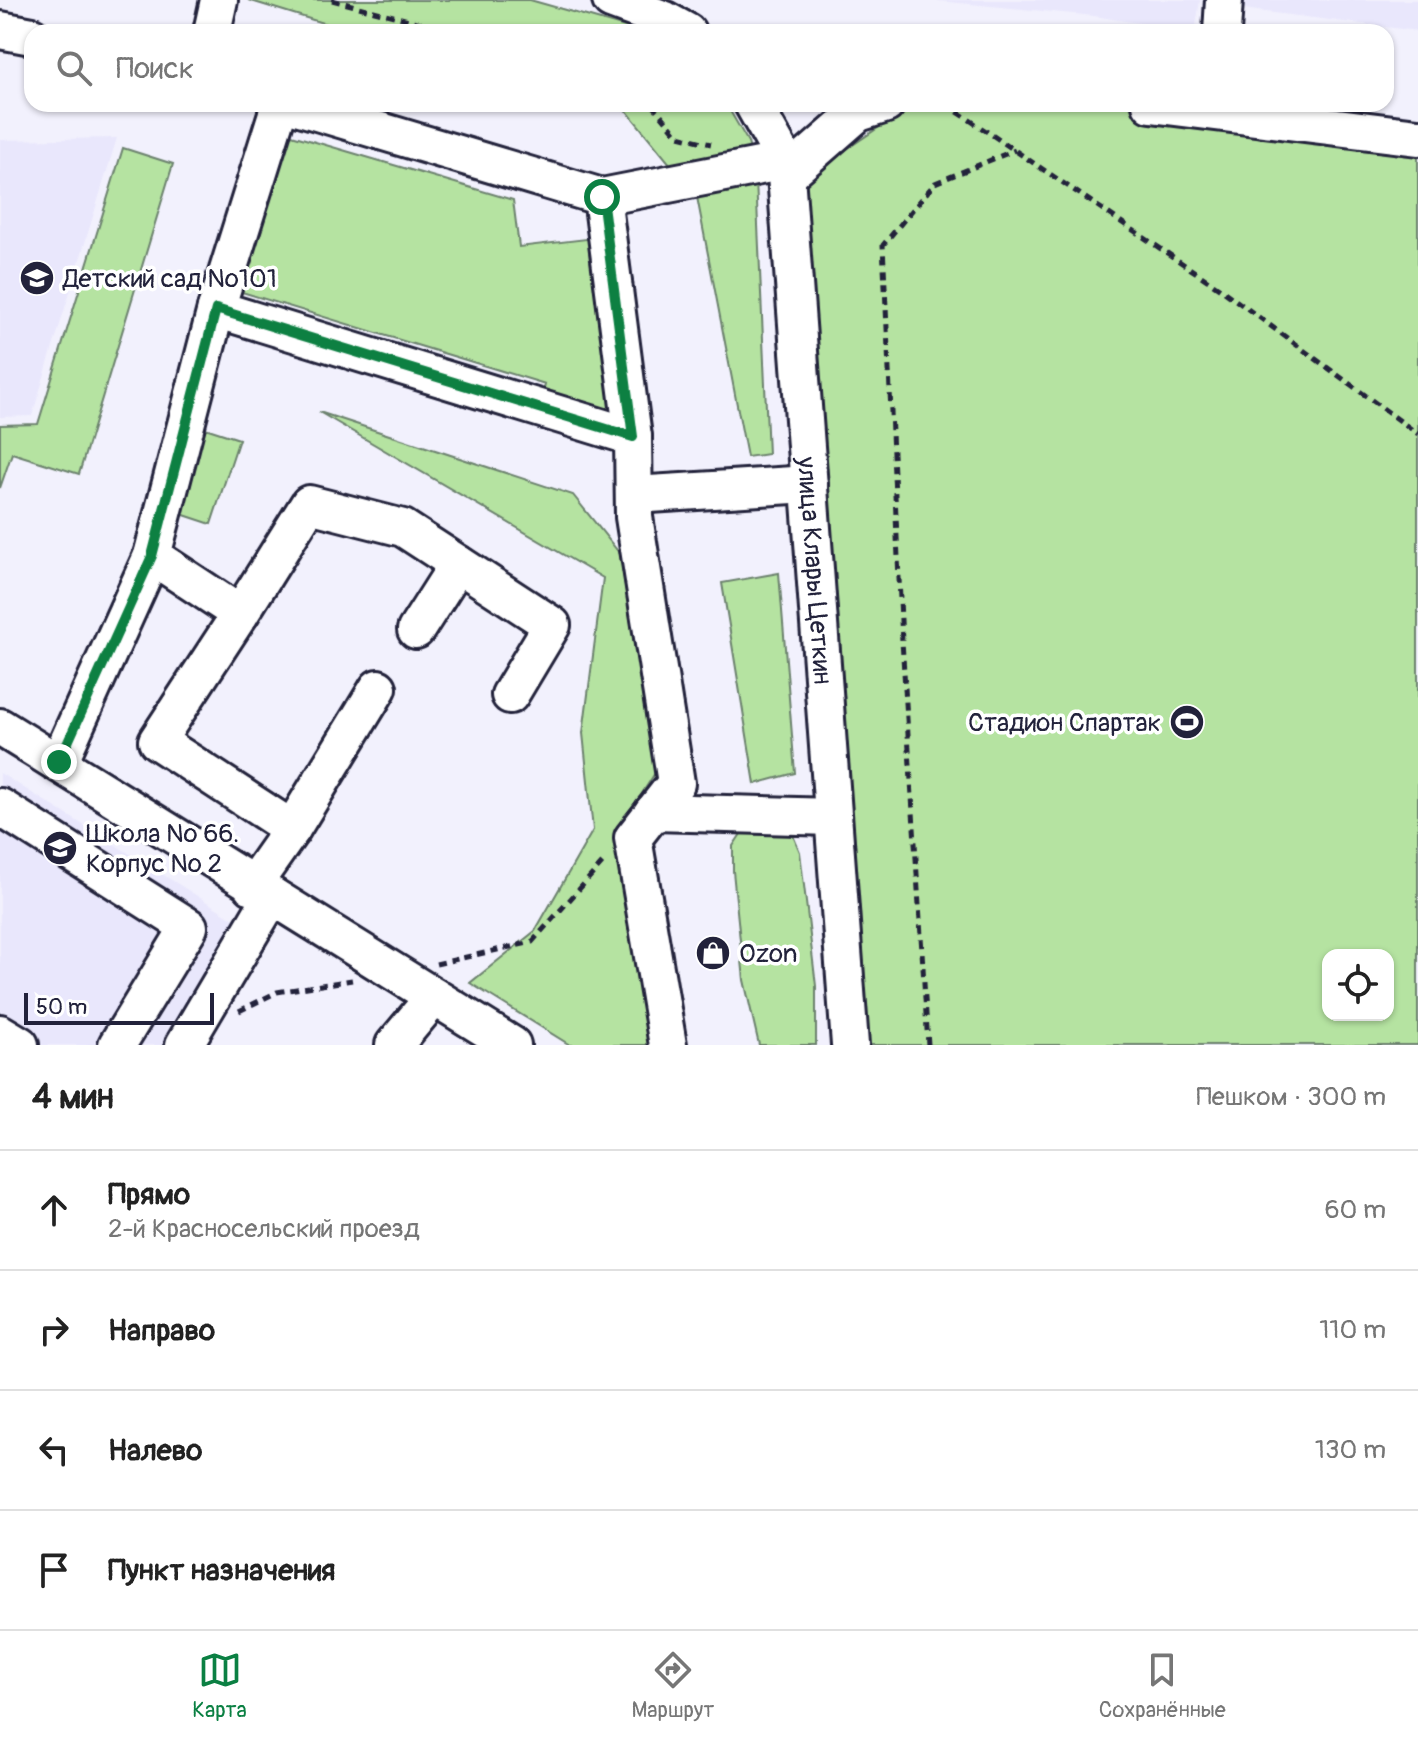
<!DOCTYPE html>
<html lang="ru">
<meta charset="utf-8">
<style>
:root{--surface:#fff;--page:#f2f2f2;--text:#222;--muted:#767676;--line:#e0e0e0;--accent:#0b8043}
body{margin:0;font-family:Pangolin,sans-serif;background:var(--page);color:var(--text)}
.controls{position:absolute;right:24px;bottom:24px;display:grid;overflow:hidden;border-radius:16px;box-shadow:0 2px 6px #0004}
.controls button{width:72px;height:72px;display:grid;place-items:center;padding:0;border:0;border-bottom:2px solid var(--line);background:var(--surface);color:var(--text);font:40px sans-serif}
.scale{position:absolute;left:24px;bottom:20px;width:190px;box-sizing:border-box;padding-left:8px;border:4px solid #22223b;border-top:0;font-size:22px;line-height:28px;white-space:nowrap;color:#22223b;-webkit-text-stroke:6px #fff;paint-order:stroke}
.stop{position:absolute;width:24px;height:24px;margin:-18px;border:6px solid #0b8043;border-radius:50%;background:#fff}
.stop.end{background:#0b8043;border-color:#fff;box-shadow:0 2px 8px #0008}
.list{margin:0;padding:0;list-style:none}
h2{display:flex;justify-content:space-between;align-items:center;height:104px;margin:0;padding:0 32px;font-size:34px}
h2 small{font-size:26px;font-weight:400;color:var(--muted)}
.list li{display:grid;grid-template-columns:52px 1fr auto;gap:24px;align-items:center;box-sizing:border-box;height:120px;padding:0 32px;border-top:2px solid var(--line)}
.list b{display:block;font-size:30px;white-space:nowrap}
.list p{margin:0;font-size:26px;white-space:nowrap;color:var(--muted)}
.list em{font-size:26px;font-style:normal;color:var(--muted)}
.icon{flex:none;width:44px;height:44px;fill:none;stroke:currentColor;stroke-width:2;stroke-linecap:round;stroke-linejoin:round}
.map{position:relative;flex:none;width:1418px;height:1045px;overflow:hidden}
.search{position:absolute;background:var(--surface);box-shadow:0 2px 6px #0004;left:24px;right:24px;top:24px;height:88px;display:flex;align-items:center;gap:20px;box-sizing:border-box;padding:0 28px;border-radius:24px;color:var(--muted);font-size:30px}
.sheet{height:584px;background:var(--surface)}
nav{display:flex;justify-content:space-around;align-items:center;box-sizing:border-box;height:112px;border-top:2px solid var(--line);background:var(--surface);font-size:22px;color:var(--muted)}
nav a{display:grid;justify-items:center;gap:4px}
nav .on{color:var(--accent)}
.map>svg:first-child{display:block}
.built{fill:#e9e7fc}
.green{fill:#b5e3a1;stroke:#6c826e;stroke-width:2;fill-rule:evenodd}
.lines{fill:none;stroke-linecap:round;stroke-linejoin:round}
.minor-casing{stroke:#22223b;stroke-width:42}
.path{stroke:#22223b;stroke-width:5;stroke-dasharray:8 6;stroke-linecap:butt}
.minor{stroke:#fff;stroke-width:36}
.route{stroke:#0b8043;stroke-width:10}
.labels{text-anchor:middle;stroke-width:7;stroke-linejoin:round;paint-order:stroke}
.poi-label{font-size:26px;fill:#22223b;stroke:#fff;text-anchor:start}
.street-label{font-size:26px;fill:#22223b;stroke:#fff}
</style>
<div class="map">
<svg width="1418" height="1045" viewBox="0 0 1418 1045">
<rect width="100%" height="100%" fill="#f2f1fd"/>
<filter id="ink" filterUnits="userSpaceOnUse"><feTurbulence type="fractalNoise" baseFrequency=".0125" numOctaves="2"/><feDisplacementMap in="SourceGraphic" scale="16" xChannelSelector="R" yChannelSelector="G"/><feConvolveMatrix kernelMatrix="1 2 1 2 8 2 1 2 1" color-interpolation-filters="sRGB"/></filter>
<g filter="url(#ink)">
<g class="built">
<path d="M 928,0 L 1200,0 L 1195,32 L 1094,16 Z"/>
<path d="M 1209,0 L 1418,0 L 1418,31 L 1250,10 Z"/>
<path d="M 117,138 L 32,416 L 0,417 L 0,140 Z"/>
<path d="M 0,773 L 239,922 L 162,1045 L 0,1045 Z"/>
</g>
<g class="green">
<path d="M 248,0 L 530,0 L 643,32 L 352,32 Z"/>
<path d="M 603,104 L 726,104 L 748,142 L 756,179 L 768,454 L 747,457 L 697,197 L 627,111 Z"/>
<path d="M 922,104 L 1119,104 L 1418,140 L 1418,1045 L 867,1045 L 804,178 L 906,109 ZM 1328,955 L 1388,955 L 1388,1015 L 1328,1015 Z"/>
<path d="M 278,131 L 513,200 L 519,247 L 603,237 L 626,427 L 541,399 L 545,384 L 232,289 Z"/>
<path d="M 123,148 L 173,164 L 79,474 L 12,453 L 0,488 L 0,425 L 38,424 Z"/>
<path d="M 319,412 L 573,495 L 620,554 L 655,773 L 617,833 L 649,1045 L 570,1045 L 470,983 L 535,931 L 593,830 L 583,733 L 603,578 Z"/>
<path d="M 199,426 L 239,439 L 211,524 L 172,511 Z"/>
<path d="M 779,573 L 795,773 L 755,784 L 722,583 Z"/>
<path d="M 756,826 L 792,833 L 800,852 L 816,986 L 816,1045 L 759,1045 L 744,980 L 733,871 L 733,846 L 741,834 Z"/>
</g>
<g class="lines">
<g class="minor-casing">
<g id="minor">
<path d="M 611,0 L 665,20 L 687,32"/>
<path d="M 0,30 L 32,36"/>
<path d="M 212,32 L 219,0"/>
<path d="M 1222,32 L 1224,0"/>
<path d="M 280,104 L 216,309 L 633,437"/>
<path d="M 290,104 L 602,197 L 785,161"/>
<path id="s1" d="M 753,104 L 785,161 L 850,1045"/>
<path d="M 1151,104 L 1418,137"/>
<path d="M 786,176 L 858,113 L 886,104"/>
<path d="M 602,197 L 633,437 L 634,517 L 676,783 L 633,838 L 668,1045"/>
<path d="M 634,495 L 809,484"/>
<path d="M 152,556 L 240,614 L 309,504 L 403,528 L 552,625 L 510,695"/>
<path d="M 240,614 L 157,741 L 292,829 L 378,688"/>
<path d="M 416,630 L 458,564"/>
<path d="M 0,727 L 512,1045"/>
<path d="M 59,762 L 152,556 L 216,309"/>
<path d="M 0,807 L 189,927 L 117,1045"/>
<path d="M 653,812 L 833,817"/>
<path d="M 252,886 L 292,829"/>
<path d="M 0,1033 L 20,1045"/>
<path d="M 184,1045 L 272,896"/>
<path d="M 394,1045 L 434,997"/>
</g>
</g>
<g class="path">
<path d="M 332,0 L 455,32"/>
<path d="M 652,104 L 679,136 L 711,144"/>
<path d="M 946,104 L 1219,288 L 1418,434"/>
<path d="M 436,964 L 532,942 L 606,859"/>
<path d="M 239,1011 L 277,992 L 352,980"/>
<path d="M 928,1045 L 902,641 L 883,245 L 935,183 L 1015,150"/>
</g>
<use href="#minor" class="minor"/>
</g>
</g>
<g class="lines" filter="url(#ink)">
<path class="route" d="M 59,762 L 152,556 L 216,309 L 633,437 L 602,197"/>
</g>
<defs>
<g id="school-disc" transform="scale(1.8)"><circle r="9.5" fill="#22223b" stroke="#fff"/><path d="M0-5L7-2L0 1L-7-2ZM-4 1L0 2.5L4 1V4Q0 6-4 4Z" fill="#fff"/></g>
<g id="stadium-disc" transform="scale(1.8)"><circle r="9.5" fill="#22223b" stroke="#fff"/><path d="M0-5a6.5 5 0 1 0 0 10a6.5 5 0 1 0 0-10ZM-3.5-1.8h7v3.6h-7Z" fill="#fff"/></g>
<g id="shop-disc" transform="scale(1.8)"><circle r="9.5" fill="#22223b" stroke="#fff"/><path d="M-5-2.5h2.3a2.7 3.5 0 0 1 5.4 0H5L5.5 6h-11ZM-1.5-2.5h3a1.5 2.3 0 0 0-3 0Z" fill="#fff"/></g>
</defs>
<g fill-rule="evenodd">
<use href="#school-disc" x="37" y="278"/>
<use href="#stadium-disc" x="1187" y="722"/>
<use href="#school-disc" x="60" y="848"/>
<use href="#shop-disc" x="713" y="953"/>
</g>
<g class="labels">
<g class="poi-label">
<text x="63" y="287">Детский сад №101</text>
<text x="1161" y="731" text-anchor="end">Стадион Спартак</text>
<text x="86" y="842">Школа № 66.<tspan x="86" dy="30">Корпус № 2</tspan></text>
<text x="739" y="962">Ozon</text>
</g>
<g class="street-label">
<text dy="9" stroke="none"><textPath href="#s1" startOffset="476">улица Клары Цеткин</textPath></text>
</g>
</g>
</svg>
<div class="controls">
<button><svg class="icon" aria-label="locate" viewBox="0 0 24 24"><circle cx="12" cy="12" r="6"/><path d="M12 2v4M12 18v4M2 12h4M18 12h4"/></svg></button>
</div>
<div class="scale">50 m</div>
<div class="stop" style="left:602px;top:197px"></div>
<div class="stop end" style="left:59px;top:762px"></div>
<div class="search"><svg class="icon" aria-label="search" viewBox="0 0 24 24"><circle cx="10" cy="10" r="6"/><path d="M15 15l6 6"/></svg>Поиск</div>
</div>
<section class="sheet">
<h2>4 мин<small>Пешком · 300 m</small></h2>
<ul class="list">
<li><svg class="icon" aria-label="ahead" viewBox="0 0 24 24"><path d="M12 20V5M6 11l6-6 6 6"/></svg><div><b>Прямо</b><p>2-й Красносельский проезд</p></div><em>60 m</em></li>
<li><svg class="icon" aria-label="right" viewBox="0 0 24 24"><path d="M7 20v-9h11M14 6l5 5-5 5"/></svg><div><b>Направо</b></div><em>110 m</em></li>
<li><svg class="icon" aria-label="left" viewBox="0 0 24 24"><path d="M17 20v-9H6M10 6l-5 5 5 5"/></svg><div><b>Налево</b></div><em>130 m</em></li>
<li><svg class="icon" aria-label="arrive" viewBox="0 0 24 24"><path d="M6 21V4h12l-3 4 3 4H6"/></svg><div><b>Пункт назначения</b></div></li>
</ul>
</section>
<nav>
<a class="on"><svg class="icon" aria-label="map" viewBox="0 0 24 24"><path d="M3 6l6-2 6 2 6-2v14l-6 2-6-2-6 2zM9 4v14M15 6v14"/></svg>Карта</a>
<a><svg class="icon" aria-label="directions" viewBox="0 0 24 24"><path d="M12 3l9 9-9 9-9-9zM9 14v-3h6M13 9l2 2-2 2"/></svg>Маршрут</a>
<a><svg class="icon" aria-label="saved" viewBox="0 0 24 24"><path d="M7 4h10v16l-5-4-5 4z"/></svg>Сохранённые</a>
</nav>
